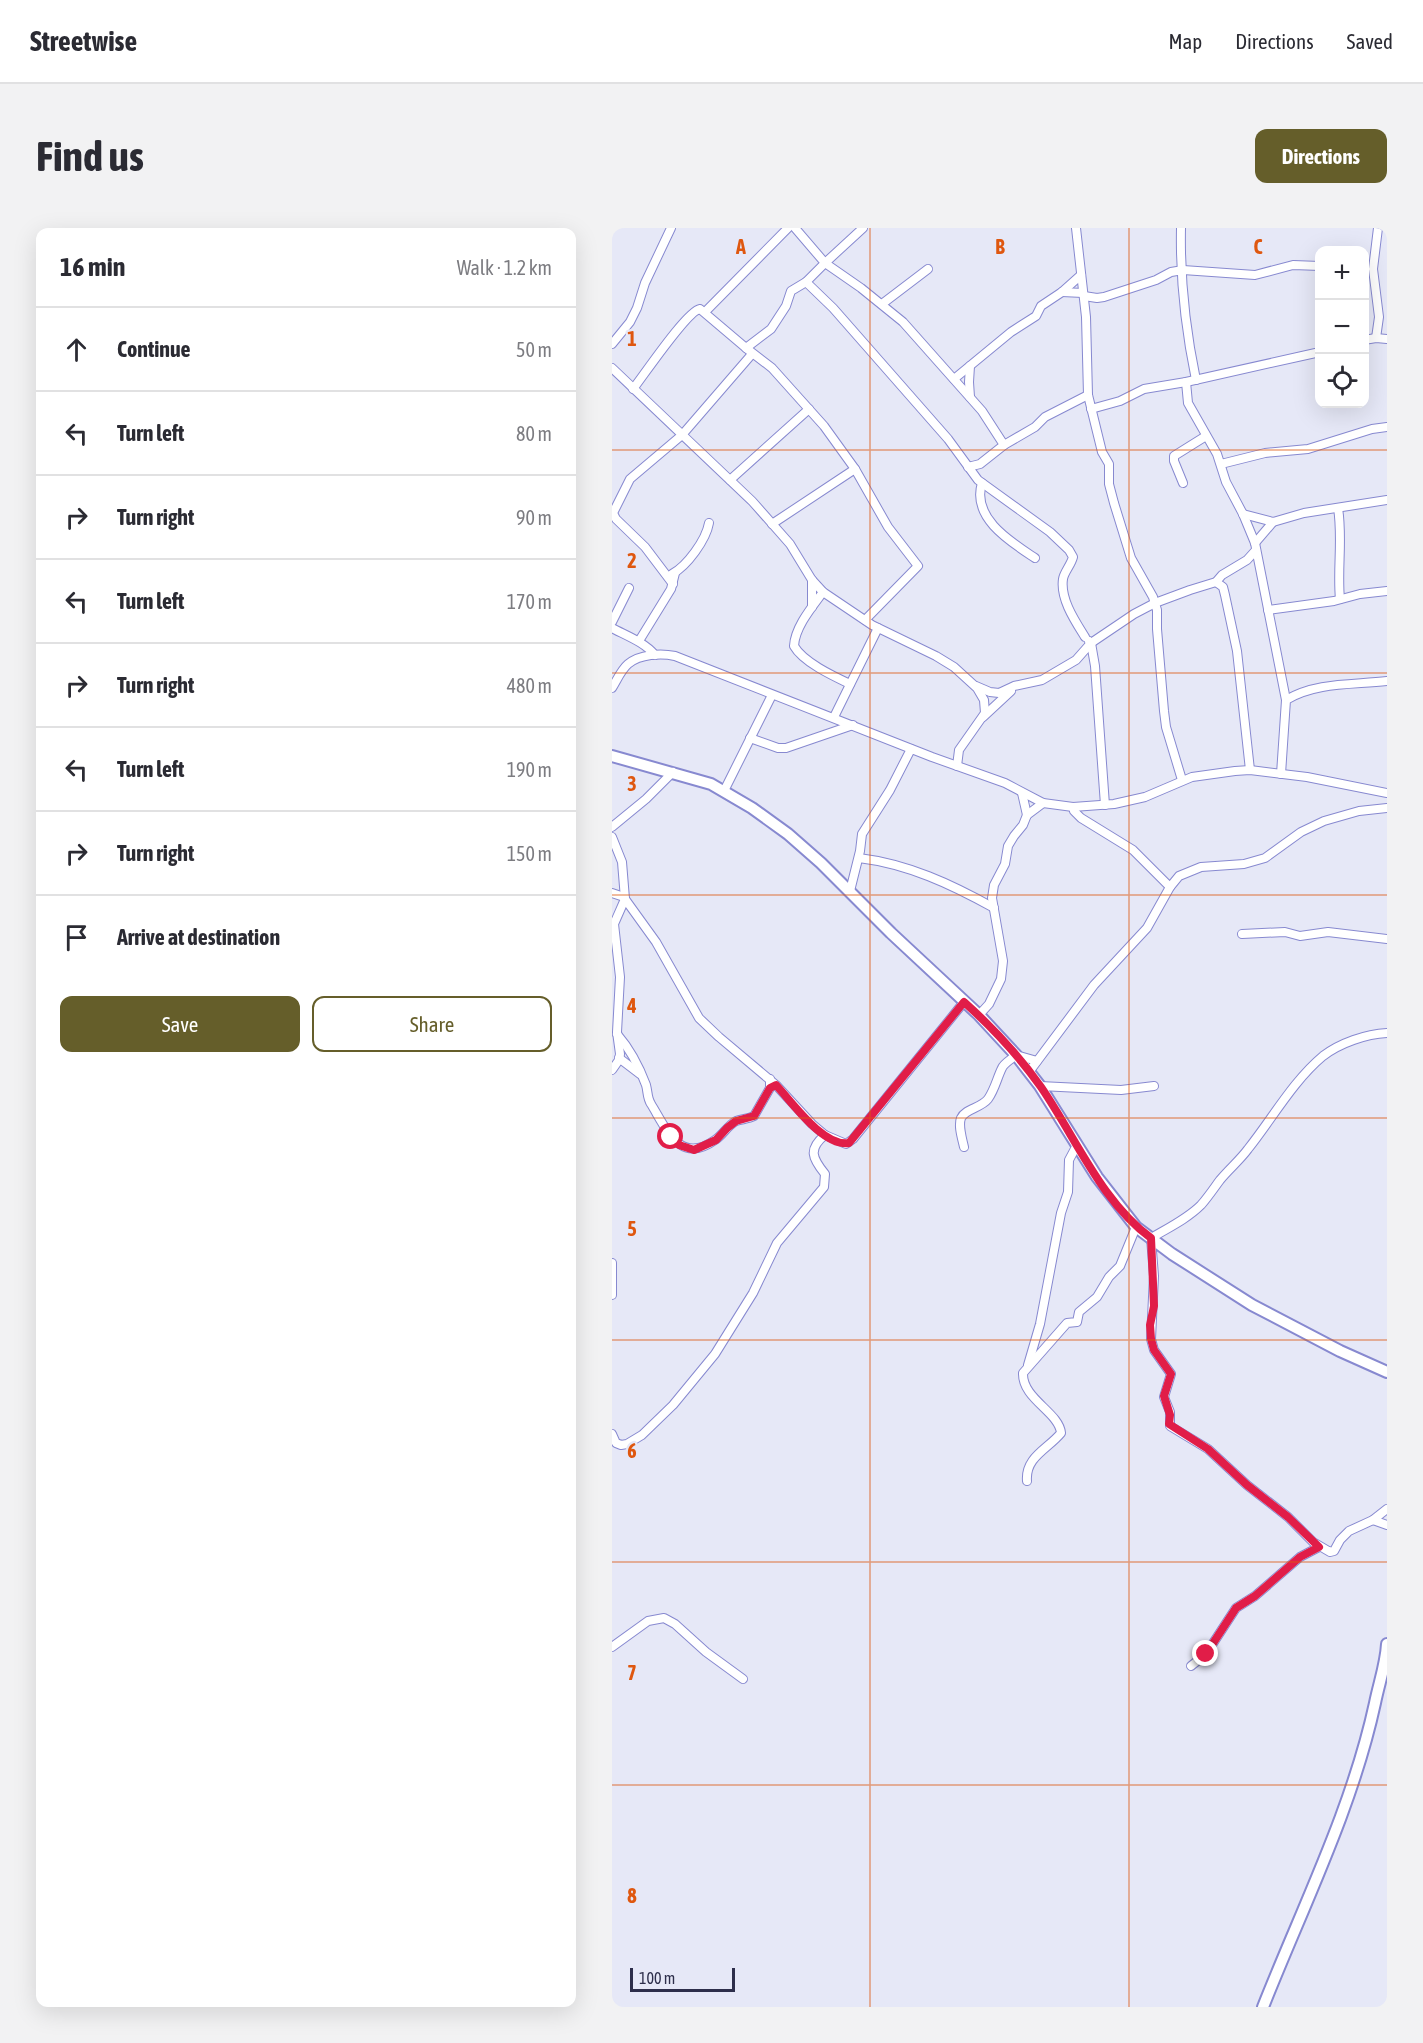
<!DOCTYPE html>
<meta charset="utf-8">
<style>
:root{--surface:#fff;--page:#f2f2f3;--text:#2b2b33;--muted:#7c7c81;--line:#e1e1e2;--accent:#655e2a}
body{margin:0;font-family:"Asap Condensed",sans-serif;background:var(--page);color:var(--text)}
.controls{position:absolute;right:18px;top:18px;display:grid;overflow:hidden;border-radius:12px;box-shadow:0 6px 24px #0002}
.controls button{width:54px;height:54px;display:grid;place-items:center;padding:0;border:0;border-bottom:2px solid var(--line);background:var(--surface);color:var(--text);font:30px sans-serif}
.scale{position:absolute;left:18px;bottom:15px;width:105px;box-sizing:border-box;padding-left:6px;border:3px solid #2d2e4b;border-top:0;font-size:16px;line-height:21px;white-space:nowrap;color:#2d2e4b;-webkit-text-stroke:4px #e6e8f7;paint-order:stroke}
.stop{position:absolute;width:18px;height:18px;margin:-14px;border:4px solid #e11d48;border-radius:50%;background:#fff}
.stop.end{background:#e11d48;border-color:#fff;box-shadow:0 2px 6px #0008}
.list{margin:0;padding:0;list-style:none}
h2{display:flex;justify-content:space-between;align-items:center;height:78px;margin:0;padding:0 24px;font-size:26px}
h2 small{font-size:20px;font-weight:400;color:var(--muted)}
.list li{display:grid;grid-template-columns:39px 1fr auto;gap:18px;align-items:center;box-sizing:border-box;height:84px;padding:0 24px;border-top:2px solid var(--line)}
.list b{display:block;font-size:22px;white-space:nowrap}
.list em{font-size:20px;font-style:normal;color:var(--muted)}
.actions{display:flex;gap:12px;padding:18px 24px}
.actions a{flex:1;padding:14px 0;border:2px solid var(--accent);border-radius:12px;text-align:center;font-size:21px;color:var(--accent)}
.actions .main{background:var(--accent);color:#fff}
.icon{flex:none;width:33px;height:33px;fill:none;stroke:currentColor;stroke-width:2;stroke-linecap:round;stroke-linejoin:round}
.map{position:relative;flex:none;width:775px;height:1779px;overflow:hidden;border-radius:12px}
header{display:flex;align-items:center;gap:36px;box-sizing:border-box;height:84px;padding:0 30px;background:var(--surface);border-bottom:2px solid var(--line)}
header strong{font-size:28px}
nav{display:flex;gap:33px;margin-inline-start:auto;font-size:21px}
.intro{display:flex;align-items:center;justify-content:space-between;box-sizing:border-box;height:144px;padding:0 36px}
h1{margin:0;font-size:42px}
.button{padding:15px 27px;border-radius:12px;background:var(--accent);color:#fff;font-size:21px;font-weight:700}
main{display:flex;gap:36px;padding:0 36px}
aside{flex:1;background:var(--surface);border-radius:12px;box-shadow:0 6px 24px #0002}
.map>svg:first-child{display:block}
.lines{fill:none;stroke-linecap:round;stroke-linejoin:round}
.street-casing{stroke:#8789d0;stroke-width:10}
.secondary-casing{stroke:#8789d0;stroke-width:14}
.street{stroke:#fff;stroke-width:8}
.secondary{stroke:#fff;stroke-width:10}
.route{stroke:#e11d48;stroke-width:8}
.grid{fill:none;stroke:#df570f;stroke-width:1.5;stroke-opacity:0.55}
.grid-label{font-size:20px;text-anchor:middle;font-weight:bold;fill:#df570f;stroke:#e6e8f7;stroke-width:4.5;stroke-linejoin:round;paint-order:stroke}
</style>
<header>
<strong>Streetwise</strong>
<nav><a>Map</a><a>Directions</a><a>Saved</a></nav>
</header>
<div class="intro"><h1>Find us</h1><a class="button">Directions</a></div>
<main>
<aside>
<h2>16 min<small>Walk · 1.2 km</small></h2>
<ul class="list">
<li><svg class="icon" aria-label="ahead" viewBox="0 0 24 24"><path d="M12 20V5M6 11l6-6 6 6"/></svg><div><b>Continue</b></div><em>50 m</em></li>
<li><svg class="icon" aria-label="left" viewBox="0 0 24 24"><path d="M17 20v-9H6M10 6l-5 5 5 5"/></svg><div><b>Turn left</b></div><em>80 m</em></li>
<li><svg class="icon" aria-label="right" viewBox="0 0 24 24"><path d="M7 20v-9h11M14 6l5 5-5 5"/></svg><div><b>Turn right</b></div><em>90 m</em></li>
<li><svg class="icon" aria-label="left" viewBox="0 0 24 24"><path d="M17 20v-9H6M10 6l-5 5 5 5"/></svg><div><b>Turn left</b></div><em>170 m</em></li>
<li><svg class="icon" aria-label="right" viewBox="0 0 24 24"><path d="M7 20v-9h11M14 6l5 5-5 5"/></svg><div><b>Turn right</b></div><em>480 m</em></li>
<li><svg class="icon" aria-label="left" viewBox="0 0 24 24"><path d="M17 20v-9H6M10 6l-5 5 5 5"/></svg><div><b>Turn left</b></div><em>190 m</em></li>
<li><svg class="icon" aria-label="right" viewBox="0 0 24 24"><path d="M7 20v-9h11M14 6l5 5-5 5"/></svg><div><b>Turn right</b></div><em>150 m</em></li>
<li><svg class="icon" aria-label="arrive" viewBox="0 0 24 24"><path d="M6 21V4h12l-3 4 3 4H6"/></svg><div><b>Arrive at destination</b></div></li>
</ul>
<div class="actions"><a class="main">Save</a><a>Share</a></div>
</aside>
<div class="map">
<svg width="775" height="1779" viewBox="0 0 775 1779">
<rect width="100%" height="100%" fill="#e6e8f7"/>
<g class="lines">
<g class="street-casing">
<g id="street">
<path d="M 251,0 L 213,35 L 249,60 L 291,94 L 370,183 L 392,217 L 368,236 L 356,239"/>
<path d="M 464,0 L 474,89 L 476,167 L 490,224 L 497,236 L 497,256 L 502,275 L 519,330 L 541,369 L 545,382 L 545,401 L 552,483 L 554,499 L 570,552"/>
<path d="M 569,0 C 568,49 574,104 584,152"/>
<path d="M 194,54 L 221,80 L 336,211 L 366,252 L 438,304 L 457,322 L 461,329 C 459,337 452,344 451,351 C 448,371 463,393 473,409"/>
<path d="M 450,64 L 471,65"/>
<path d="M 472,68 L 485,70 L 492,69 L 544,52 L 559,44 L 571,42 L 643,47 L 681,37 L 708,38"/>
<path d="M 270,76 L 316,41"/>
<path d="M 93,84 L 176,0"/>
<path d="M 764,110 L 767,89 L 761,41 L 766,0"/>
<path d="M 752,112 L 764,110 L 775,111"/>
<path d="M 0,116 L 18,94 L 25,80 L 33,55 L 59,0"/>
<path d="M 134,120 L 159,101 L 174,78 L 179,63 L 194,54 L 213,35 L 183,0"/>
<path d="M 358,138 L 357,154 L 358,169"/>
<path d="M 0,140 L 140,273 L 178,316 L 200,352 L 211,364 L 260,397 L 324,428 L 342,439 L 365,460 L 372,472 L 373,485 L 347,522 L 345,538"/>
<path d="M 342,151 L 399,104 L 424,88 L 429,78 L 450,64 L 469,47"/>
<path d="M 574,154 L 576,175 L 605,226 L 614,254 L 631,286 L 643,315 L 674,472"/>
<path d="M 21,161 C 32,147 75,83 88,81 L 134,120 L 160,140 L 212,198 L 243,241"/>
<path d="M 479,181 L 508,173 L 532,161 L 574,154 L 708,124"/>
<path d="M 392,217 L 423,199 L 433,189 L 476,167"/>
<path d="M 609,236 L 653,225 L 696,221 L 760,201 L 775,199"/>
<path d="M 118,252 L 197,181"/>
<path d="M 370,255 C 359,290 399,314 423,330"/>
<path d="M 571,255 L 562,233 L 562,228 L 594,208"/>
<path d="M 726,280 C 731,311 725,341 728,371"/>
<path d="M 631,286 L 661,294 L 692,285 L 775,272"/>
<path d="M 160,296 L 243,241 L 276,299 L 306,338 L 253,392"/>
<path d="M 643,315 L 661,294"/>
<path d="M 60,346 C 75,338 94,312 97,295"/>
<path d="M 604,354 L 611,359 L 613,367 L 625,423 L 638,542"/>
<path d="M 61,356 L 33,319 L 4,291 L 1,285 L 18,251 L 70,207 L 140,126"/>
<path d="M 211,364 C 200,379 183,399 182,418 C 191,434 221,448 238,456"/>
<path d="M 200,379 L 200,352"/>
<path d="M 656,382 L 722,373 L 748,366 L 775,363"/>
<path d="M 0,394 L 17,360"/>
<path d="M 0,400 C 15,408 32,414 43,427"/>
<path d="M 27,413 L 59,361 L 63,345"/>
<path d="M 477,413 L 479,415 L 483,438 L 493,577"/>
<path d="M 364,458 L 378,464 L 387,465 L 402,458 L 430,452 L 464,432 L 479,415 L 522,386 L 543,375 L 578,362 L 604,354 L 610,347 L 635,332 L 644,322"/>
<path d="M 0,460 C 5,452 9,442 16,436 C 28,426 49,425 63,428 L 320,529 L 393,555 L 431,575 L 461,579 L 502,576 L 533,569 L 580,549 L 623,543 L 638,542 L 695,549 L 775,565"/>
<path d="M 222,489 L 266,400"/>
<path d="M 371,489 L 399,463"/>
<path d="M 138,510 L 166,520 L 174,520 L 241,497"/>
<path d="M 669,546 L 674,472 C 704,454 741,457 775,453"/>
<path d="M 112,563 L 160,467"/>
<path d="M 410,565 L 415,587"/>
<path d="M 461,579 L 462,583 L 469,590 L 521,622 L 558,659"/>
<path d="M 0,599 L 34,571 L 61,544"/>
<path d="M 0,609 L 10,634 L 13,671 L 44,714 L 87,790 L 107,809 L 164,857 L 200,896 L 213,907 L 234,916 L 241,911 L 352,774"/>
<path d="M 247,630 C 296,636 339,656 382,680"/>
<path d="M 238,663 L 248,623 L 250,606 L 278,562 L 299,521"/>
<path d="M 0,665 L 12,669"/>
<path d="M 630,706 L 673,704 L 688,708 L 716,704 L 775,711"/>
<path d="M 367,787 L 377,776 L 389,751 L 391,733 L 380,670 L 382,657 L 393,636 L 396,618 L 402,608 L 411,597 L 415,587 L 431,575"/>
<path d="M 775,805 C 754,806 728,815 711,828 C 681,853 660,891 636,921 C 628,932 617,941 608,952 C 602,960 596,969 589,977 C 575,991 556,1000 539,1010 L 542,1048 L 539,1111 L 542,1122 L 559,1146 L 552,1169 L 558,1184 L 558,1198 L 596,1221 L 635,1257 L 676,1289 L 701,1314 L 718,1324 L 722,1323 L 728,1312 L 737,1303 L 761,1292 L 775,1281"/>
<path d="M 5,806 C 18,821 27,838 34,857 C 36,864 35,870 39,876 C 55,902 68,937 103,912 C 111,907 115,898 124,893 C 130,891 136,891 142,888 L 158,860 L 158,851"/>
<path d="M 7,830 L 28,846"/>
<path d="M 0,842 L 7,832 L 8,826 L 5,804 L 8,749 L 2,696 L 13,671"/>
<path d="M 417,844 L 482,757 L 535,700 L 558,659 L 567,648 L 589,639 L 632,636 L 653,630 L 689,604 L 712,593 L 747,583 L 775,580"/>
<path d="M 428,858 L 509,862 L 542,858"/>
<path d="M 352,919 C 350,910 346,898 349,890 C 353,881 369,880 376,871 C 383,861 385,850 390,840 C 392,835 400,831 404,827 L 425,833"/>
<path d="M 0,1035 L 0,1067"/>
<path d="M 416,1137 L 428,1096 L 449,985 L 456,964 L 457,932 L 465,917"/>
<path d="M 0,1206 L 4,1215 L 9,1217 L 15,1216 L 30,1207 L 61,1177 L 103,1126 L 141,1065 L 165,1015 L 212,959 L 213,946 C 200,930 196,921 213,907"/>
<path d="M 415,1253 C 413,1229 436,1221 449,1205 C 447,1184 410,1171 411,1145 L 455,1095 L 465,1094 L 467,1084 L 485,1069 L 497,1049 L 508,1038 L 524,999"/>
<path d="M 761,1292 L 775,1297"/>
<path d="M 0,1419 L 36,1393 L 52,1390 L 63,1396 L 94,1424 L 131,1451"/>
<path d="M 579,1438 L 594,1426 L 624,1380 L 643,1368 L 688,1329 L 707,1319"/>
</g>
</g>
<g class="secondary-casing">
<g id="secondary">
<path d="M 0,528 L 99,556 L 140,580 L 176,606 L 209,635 L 279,705 L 367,787 L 404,827 L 428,858 L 485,949 L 524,999 L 560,1026 L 640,1077 L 728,1123 L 775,1144"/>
<path d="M 651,1779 C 691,1678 740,1581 763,1475 C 767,1455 774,1436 775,1416"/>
</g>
</g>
<use href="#street" class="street"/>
<use href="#secondary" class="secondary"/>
</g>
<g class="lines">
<path class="route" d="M 59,909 L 67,917 L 82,922 L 104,912 L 115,900 L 124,893 L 142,888 L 158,860 L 164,857 C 180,874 211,919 237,915 L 352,774 C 380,799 407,828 429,859 C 464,910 489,973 539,1010 L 542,1078 L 538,1097 L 539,1111 L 542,1122 L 559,1146 L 552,1168 L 558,1187 L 557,1196 L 596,1221 L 635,1257 L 676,1289 L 707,1319 L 688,1329 L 643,1368 L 624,1380 L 594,1426"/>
</g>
<path class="grid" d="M 258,0 L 258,1779M 517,0 L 517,1779M 0,222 L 775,222M 0,445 L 775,445M 0,667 L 775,667M 0,890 L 775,890M 0,1112 L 775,1112M 0,1334 L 775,1334M 0,1557 L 775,1557"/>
<g class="grid-label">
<text x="129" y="26">A</text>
<text x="388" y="26">B</text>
<text x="646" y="26">C</text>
<text x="20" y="118">1</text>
<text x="20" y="340">2</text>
<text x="20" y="563">3</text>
<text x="20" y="785">4</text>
<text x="20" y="1008">5</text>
<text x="20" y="1230">6</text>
<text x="20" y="1452">7</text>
<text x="20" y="1675">8</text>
</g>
</svg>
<div class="controls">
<button>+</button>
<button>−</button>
<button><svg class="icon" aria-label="locate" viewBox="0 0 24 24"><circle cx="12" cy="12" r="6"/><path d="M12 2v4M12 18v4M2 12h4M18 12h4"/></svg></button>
</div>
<div class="scale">100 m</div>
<div class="stop" style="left:59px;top:909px"></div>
<div class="stop end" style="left:594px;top:1426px"></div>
</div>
</main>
